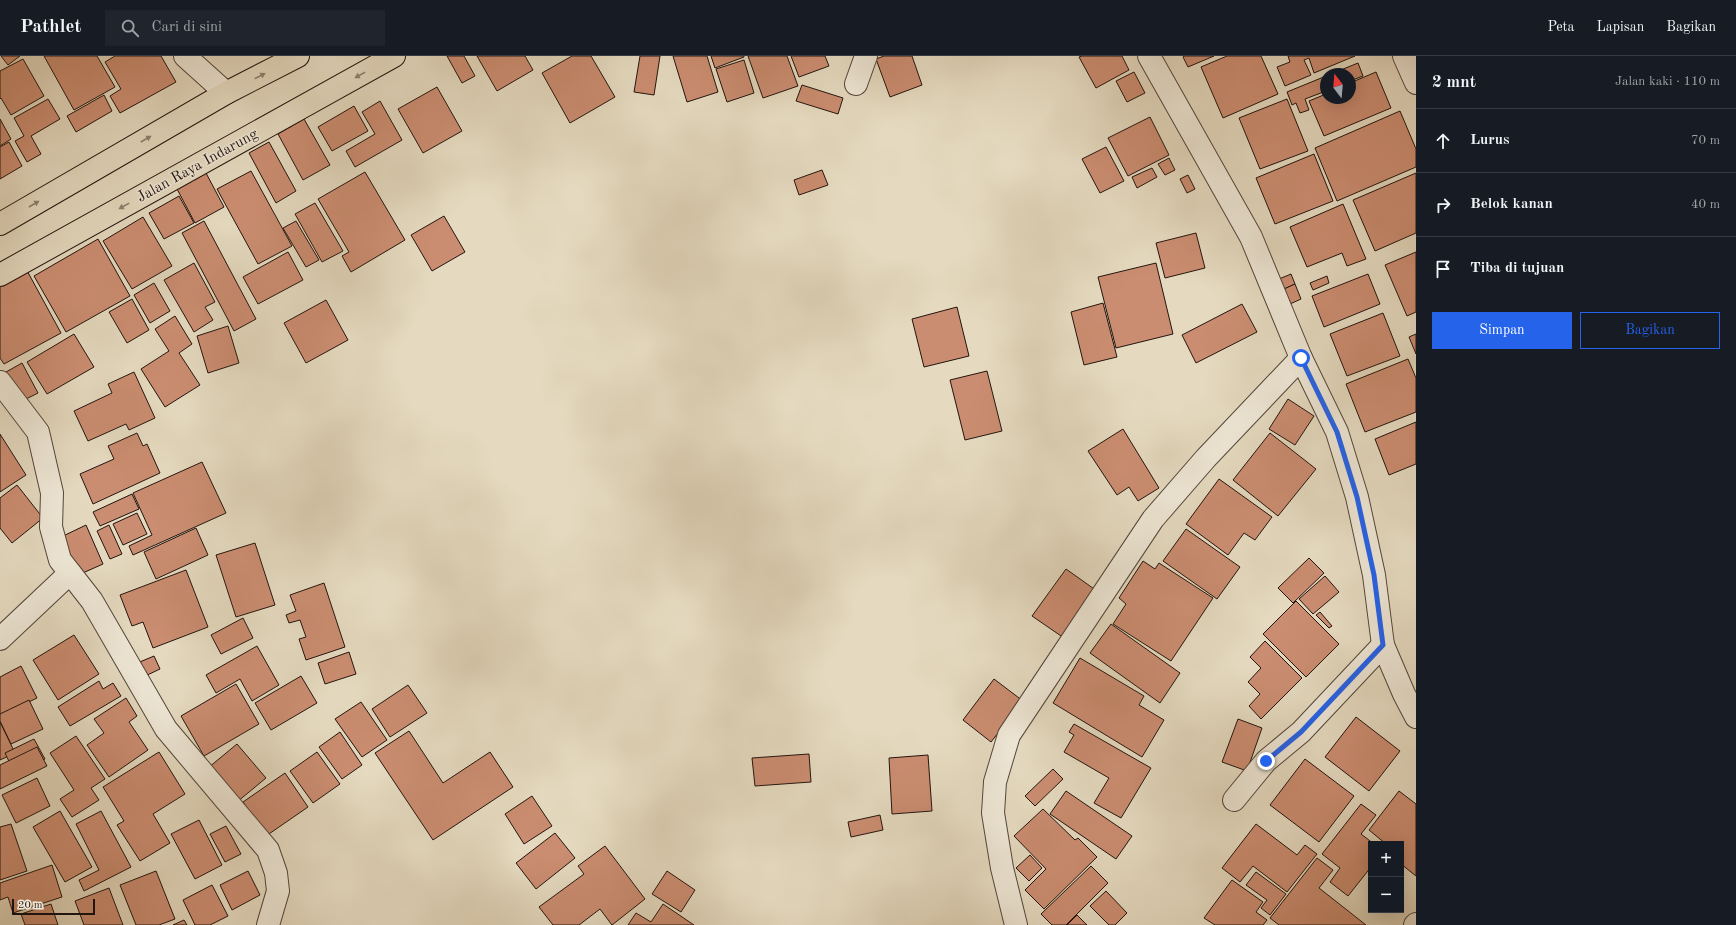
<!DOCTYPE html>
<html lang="id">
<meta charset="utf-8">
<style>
:root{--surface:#171b24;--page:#20242c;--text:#f1f3f6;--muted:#9ea1a6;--line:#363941;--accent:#2563eb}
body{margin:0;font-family:"Old Standard TT",serif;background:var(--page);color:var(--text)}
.controls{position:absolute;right:12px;bottom:12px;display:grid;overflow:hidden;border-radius:0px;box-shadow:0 4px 16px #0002}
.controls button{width:36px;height:36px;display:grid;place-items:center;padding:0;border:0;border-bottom:1px solid var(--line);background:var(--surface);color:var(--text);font:20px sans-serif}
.compass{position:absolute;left:1320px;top:12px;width:36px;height:36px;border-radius:50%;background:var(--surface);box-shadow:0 4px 16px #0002;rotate:344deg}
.scale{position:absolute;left:12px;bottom:10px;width:83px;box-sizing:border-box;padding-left:4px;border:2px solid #22140e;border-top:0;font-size:11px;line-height:14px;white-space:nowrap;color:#22140e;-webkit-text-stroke:3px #eee7d6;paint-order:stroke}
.stop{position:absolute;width:12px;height:12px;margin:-9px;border:3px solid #2563eb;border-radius:50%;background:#fff}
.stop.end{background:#2563eb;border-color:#fff;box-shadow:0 1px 4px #0008}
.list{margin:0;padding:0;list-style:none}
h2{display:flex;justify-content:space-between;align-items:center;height:52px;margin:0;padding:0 16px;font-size:17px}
h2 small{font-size:13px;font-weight:400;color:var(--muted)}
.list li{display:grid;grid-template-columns:26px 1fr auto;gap:12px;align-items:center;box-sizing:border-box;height:64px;padding:0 16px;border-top:1px solid var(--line)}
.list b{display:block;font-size:15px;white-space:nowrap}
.list em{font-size:13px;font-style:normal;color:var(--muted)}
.actions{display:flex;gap:8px;padding:12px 16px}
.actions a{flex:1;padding:9px 0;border:1px solid var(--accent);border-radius:0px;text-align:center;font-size:14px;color:var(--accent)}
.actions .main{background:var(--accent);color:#fff}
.icon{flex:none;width:22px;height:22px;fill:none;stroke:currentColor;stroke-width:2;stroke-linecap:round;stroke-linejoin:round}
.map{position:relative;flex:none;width:1416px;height:869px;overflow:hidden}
header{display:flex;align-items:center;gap:24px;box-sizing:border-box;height:56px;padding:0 20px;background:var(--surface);border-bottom:1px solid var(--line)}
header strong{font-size:19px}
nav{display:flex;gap:22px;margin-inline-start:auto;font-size:14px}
.search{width:280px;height:36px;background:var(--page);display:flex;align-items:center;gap:10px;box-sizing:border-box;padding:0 14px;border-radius:0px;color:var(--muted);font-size:15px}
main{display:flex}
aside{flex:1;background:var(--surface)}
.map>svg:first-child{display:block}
.building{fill:#cb8d71;stroke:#22140e}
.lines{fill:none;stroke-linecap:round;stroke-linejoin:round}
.street-casing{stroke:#53463a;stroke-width:24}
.highway-casing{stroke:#22140e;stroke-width:24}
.street{stroke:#eee7d6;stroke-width:22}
.highway{stroke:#e5dac0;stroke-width:22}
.oneway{fill:#8d8170}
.route{stroke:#2563eb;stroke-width:5}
.labels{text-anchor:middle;stroke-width:3;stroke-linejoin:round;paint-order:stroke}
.street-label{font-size:15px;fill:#22140e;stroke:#eee7d6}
</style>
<header>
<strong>Pathlet</strong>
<div class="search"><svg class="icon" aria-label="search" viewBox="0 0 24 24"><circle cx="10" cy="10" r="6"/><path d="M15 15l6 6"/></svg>Cari di sini</div>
<nav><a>Peta</a><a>Lapisan</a><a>Bagikan</a></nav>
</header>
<main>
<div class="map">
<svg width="1416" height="869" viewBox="0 0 1416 869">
<rect width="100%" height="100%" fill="#e5dac0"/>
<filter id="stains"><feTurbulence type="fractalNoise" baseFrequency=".005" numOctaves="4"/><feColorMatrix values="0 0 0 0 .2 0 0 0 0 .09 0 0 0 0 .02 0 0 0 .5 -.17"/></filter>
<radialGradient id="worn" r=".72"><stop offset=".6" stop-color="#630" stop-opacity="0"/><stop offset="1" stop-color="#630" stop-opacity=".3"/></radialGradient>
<g class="building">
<path d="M 1,0 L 20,0 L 8,9 Z"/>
<path d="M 44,0 L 97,0 L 115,31 L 74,54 Z"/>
<path d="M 115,0 L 161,0 L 176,26 L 120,57 L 110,40 L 121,33 L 105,6 Z"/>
<path d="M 447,0 L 464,0 L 475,20 L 462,27 Z"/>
<path d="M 477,0 L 525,0 L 533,14 L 497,35 Z"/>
<path d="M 572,0 L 591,0 L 615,41 L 570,67 L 542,17 Z"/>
<path d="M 640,0 L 660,0 L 654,39 L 634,36 Z"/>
<path d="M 673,0 L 707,0 L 718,36 L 687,46 Z"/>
<path d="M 711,0 L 744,0 L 744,1 L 715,12 Z"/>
<path d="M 748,0 L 787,0 L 798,30 L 763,42 Z"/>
<path d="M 791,0 L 825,0 L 829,10 L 799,21 Z"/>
<path d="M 884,0 L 912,0 L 922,29 L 890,41 L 876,3 Z"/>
<path d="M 1082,0 L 1122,0 L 1129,14 L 1096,32 L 1079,1 Z"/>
<path d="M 1184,0 L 1214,0 L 1188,11 L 1183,1 Z"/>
<path d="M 1227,0 L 1261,0 L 1278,38 L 1223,62 L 1201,11 Z"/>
<path d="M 1288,0 L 1355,0 L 1314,17 L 1309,2 L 1304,4 L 1311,19 L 1285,30 L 1277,11 L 1290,6 Z"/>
<path d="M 23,3 L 44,40 L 11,59 L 1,42 L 0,43 L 0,15 Z"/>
<path d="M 744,4 L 754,37 L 727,46 L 716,13 Z"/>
<path d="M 1358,7 L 1363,20 L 1350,25 L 1350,18 L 1331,18 Z"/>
<path d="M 1134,16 L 1145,37 L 1127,46 L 1116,25 Z"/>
<path d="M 1376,16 L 1391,52 L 1324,80 L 1309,45 L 1326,38 L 1326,42 L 1350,42 L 1350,27 Z"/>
<path d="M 1326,20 L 1326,35 L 1305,43 L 1309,54 L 1300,57 L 1296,47 L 1292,49 L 1287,36 Z"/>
<path d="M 802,29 L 843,42 L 838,58 L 796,45 Z"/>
<path d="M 437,31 L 462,75 L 423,97 L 398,53 Z"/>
<path d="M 104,39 L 112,55 L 76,76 L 67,60 Z"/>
<path d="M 48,43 L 60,63 L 31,80 L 41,98 L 27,106 L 15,85 L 24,80 L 14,62 Z"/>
<path d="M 1287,43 L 1308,95 L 1260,113 L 1239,62 Z"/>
<path d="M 380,45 L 402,84 L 355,111 L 346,95 L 375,78 L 362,56 Z"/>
<path d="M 354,50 L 368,75 L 332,95 L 318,71 Z"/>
<path d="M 1400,55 L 1416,93 L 1416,111 L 1337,145 L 1315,92 Z"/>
<path d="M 1150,61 L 1169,99 L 1128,120 L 1108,82 Z"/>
<path d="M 0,63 L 11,83 L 0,90 Z"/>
<path d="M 304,63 L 330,109 L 303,124 L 278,78 Z"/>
<path d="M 9,86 L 22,110 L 0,123 L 0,91 Z"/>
<path d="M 269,86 L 296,135 L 276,147 L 249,97 Z"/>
<path d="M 1106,91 L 1124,125 L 1100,137 L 1082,103 Z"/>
<path d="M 1314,98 L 1333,145 L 1275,168 L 1256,122 Z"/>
<path d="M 1169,102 L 1175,114 L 1165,119 L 1158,108 Z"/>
<path d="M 1152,112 L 1157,121 L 1137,132 L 1132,121 Z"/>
<path d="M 822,114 L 828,129 L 799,139 L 794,124 Z"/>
<path d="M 251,115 L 292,190 L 258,208 L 217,133 Z"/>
<path d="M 365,116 L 405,184 L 351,216 L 342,200 L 349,196 L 318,143 Z"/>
<path d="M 206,117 L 224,151 L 195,167 L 177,133 Z"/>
<path d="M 1416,117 L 1416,177 L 1375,195 L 1353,144 Z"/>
<path d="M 1188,119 L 1195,133 L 1187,137 L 1180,123 Z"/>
<path d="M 179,140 L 194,167 L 164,183 L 149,157 Z"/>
<path d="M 315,147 L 343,195 L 322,206 L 295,158 Z"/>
<path d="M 1343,148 L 1366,203 L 1347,210 L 1342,197 L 1307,211 L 1290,171 Z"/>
<path d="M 444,160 L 465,196 L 432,215 L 411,179 Z"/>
<path d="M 143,161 L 172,210 L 132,233 L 103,185 Z"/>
<path d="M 204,165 L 256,263 L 234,275 L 182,177 Z"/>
<path d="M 296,165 L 319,204 L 306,211 L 283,172 Z"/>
<path d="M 1196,177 L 1205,212 L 1165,222 L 1156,187 Z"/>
<path d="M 98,183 L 130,240 L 66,276 L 34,220 Z"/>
<path d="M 288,196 L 303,224 L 258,248 L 243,221 Z"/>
<path d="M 1416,196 L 1416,256 L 1407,260 L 1385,209 Z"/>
<path d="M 194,207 L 215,246 L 205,251 L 213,264 L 194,276 L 164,224 Z"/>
<path d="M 1156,207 L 1173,278 L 1116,292 L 1098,221 Z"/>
<path d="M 25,211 L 61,277 L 4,308 L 0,302 L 0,225 Z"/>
<path d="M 1291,218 L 1295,228 L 1284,233 L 1279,223 Z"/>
<path d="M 1368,218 L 1380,248 L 1324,271 L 1312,240 Z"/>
<path d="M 1327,220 L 1329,227 L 1313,234 L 1310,227 Z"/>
<path d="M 154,227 L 170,255 L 150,267 L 134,239 Z"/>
<path d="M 1295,228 L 1301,243 L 1290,248 L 1284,233 Z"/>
<path d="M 132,243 L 149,274 L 127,287 L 109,256 Z"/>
<path d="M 326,244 L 348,284 L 306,307 L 284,267 Z"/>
<path d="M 1103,247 L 1117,301 L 1084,309 L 1071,256 Z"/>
<path d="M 1242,248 L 1257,276 L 1196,307 L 1182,279 Z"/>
<path d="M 957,251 L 969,300 L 924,311 L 912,263 Z"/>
<path d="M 1383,257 L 1400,300 L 1347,320 L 1330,278 Z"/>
<path d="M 175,260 L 192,288 L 179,297 L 200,329 L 165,351 L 141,313 L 169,295 L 155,273 Z"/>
<path d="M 228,270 L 239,307 L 208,317 L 197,280 Z"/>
<path d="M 74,278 L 94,311 L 47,338 L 27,306 Z"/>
<path d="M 1416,278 L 1416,298 L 1409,281 Z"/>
<path d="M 1408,303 L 1416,322 L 1416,356 L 1365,376 L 1346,328 Z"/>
<path d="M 22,307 L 38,337 L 22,345 L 6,316 Z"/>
<path d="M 987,315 L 1002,375 L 965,384 L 950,324 Z"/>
<path d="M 134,316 L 155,362 L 129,374 L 126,368 L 88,385 L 74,355 L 112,337 L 108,328 Z"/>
<path d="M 1288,343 L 1314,360 L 1295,389 L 1269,373 Z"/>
<path d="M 1416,366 L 1416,408 L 1389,419 L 1375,383 Z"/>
<path d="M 1123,373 L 1159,432 L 1138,445 L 1129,431 L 1117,439 L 1088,395 Z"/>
<path d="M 137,377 L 143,390 L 147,388 L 160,417 L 93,448 L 80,418 L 114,403 L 108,390 Z"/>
<path d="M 1270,377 L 1316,413 L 1278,460 L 1233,424 Z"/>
<path d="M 0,378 L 26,419 L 0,436 Z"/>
<path d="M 202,406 L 226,457 L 133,499 L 129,490 L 152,479 L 133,437 Z"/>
<path d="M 1219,423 L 1272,461 L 1255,484 L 1244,477 L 1228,499 L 1186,468 Z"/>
<path d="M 17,429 L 43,462 L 12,487 L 0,472 L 0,442 Z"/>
<path d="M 132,438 L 139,453 L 100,470 L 93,456 Z"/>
<path d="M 137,457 L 147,478 L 123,489 L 113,468 Z"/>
<path d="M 86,469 L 103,508 L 76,520 L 59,482 Z"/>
<path d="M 109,469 L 122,498 L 110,503 L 97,475 Z"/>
<path d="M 196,472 L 208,499 L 156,523 L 144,496 Z"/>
<path d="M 1186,473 L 1240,511 L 1217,543 L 1163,505 Z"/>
<path d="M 255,487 L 275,549 L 236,561 L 216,499 Z"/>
<path d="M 1309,502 L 1324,517 L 1293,547 L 1278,532 Z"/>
<path d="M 1143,505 L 1155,513 L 1159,507 L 1213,542 L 1171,605 L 1113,568 L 1126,548 L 1119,542 Z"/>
<path d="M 1066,513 L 1097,535 L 1064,582 L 1032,560 Z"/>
<path d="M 186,514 L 208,571 L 153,592 L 143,566 L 132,570 L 120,539 Z"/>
<path d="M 1325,520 L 1339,536 L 1313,558 L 1299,543 Z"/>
<path d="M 324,527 L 345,591 L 306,604 L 299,583 L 306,581 L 300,564 L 289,567 L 286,559 L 296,555 L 290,539 Z"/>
<path d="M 1296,545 L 1339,588 L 1306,621 L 1263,578 Z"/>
<path d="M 1320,556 L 1332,570 L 1329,572 L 1316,559 Z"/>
<path d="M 243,562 L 253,582 L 221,598 L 211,579 Z"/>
<path d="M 1111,568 L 1180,617 L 1160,647 L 1090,597 Z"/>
<path d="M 74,579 L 99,618 L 58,644 L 33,604 Z"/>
<path d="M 1265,585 L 1302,622 L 1261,663 L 1249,650 L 1260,638 L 1248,626 L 1261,612 L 1250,601 Z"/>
<path d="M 257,590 L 279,629 L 252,645 L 240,623 L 216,637 L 206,619 Z"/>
<path d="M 349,596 L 356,618 L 325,628 L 318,607 Z"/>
<path d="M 154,600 L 160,613 L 141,622 L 135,608 Z"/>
<path d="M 1080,602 L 1144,640 L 1139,649 L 1164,664 L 1142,701 L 1053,647 Z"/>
<path d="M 21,610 L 37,642 L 0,660 L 0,621 Z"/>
<path d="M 301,620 L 317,647 L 271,674 L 255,647 Z"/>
<path d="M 994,623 L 1023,645 L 991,686 L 963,664 Z"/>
<path d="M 99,625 L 103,633 L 113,627 L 121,640 L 70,670 L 58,651 Z"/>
<path d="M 236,628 L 259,668 L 204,700 L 181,660 Z"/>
<path d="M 408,629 L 427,657 L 390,681 L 372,653 Z"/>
<path d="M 126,642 L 137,660 L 129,666 L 148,694 L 109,721 L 87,689 L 104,677 L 94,663 Z"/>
<path d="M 29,644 L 43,673 L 11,688 L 0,665 L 0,658 Z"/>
<path d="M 361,646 L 387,684 L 362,701 L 335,663 Z"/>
<path d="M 1356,661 L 1400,695 L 1369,735 L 1325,701 Z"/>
<path d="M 1238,663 L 1262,672 L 1247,715 L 1222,706 Z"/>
<path d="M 0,666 L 15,697 L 0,704 Z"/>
<path d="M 1074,668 L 1151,712 L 1121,762 L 1094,747 L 1109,722 L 1064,696 L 1074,679 L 1069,676 Z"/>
<path d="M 409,675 L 443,727 L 490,696 L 513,731 L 433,784 L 375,697 Z"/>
<path d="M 340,676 L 362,709 L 342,723 L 319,691 Z"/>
<path d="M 76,680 L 105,723 L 91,732 L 99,744 L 72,761 L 60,743 L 74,734 L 50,697 Z"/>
<path d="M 34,683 L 45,703 L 15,718 L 5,697 Z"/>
<path d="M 237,688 L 266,722 L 237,746 L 208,712 Z"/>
<path d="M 37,691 L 47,710 L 0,733 L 0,709 Z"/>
<path d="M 159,696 L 185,738 L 153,758 L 170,787 L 140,805 L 117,769 L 124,765 L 103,731 Z"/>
<path d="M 317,696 L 340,728 L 313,747 L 290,715 Z"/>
<path d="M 809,698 L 811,726 L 755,730 L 752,702 Z"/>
<path d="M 928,699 L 932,755 L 892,758 L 889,702 Z"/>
<path d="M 1305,703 L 1354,740 L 1319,786 L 1270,749 Z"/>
<path d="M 1053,713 L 1063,723 L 1035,750 L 1025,740 Z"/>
<path d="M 285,717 L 308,751 L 266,780 L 243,746 Z"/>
<path d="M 37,722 L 50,750 L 16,767 L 2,739 Z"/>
<path d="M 1066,735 L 1132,780 L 1116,803 L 1050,758 Z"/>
<path d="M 1399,735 L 1416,748 L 1416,820 L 1401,808 L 1401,788 L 1386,788 L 1369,774 Z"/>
<path d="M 532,740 L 552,770 L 524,788 L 505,758 Z"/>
<path d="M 1361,748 L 1376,759 L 1361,778 L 1374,788 L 1371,788 L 1371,811 L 1348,840 L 1330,826 L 1340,812 L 1322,798 Z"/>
<path d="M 1043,753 L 1075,784 L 1078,782 L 1097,801 L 1044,853 L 1025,834 L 1046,813 L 1014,780 Z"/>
<path d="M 60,755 L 92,811 L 65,826 L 33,771 Z"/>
<path d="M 101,755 L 131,811 L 84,835 L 79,824 L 99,814 L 76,768 Z"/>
<path d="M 880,759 L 883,774 L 851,781 L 848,766 Z"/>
<path d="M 199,764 L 222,809 L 195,823 L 171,778 Z"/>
<path d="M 11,768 L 27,815 L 0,824 L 0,771 Z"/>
<path d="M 1256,768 L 1297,799 L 1305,789 L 1317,798 L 1287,836 L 1253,810 L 1240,826 L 1222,812 Z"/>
<path d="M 226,770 L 241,798 L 225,806 L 210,778 Z"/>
<path d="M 555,777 L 575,802 L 536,833 L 516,807 Z"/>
<path d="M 605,790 L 645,843 L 612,869 L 600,853 L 579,869 L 553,869 L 539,851 L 584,818 L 578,810 Z"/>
<path d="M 1030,799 L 1042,812 L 1029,825 L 1016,812 Z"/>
<path d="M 1317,802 L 1333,814 L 1319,832 L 1366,869 L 1279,869 L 1270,862 Z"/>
<path d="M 52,809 L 62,841 L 13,857 L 8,841 L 0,844 L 0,827 Z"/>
<path d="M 1091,810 L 1108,827 L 1066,869 L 1052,869 L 1041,858 Z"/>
<path d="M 156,815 L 175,863 L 159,869 L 136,869 L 120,829 Z"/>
<path d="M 248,815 L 260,839 L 232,854 L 220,829 Z"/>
<path d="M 667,815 L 695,834 L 681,856 L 652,838 Z"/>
<path d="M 1256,816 L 1286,838 L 1270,859 L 1261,852 L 1267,844 L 1246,829 Z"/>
<path d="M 1232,824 L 1263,846 L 1256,856 L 1267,864 L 1263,869 L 1215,869 L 1204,862 Z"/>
<path d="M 212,829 L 228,860 L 210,869 L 195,869 L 183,844 Z"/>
<path d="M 109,832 L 123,869 L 84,869 L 75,845 Z"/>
<path d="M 1106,835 L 1127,857 L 1115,869 L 1109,869 L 1090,850 Z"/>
<path d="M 51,848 L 58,869 L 25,869 L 21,858 Z"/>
<path d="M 663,848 L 694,869 L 628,869 L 636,857 L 651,866 Z"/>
<path d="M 1077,859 L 1087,869 L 1067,869 Z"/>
<path d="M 184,864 L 187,869 L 173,869 Z"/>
</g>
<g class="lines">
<g class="street-casing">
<g id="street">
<path d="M 185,0 L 226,37"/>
<path d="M 1149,0 L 1251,181 L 1301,302 L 1337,376 L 1357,441 L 1374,519 L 1383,589 L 1404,638 L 1416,661"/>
<path d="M 1404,0 L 1416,27"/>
<path d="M 856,28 L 866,0"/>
<path d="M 0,326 L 38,376 L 52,437 L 51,471 L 60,504 L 92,545 L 166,673 L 268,794 L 276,817 L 278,835 L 268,869"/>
<path d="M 0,583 L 70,517"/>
<path d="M 1234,744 L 1266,705 L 1301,676 L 1383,589"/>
<path d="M 1016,869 L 1002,812 L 993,757 L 995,726 L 1009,679 L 1153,463 L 1206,402 L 1301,302"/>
<path d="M 1415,869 L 1416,868"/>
</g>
</g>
<g class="highway-casing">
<g id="highway">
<path d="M 0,168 L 226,37 L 298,0"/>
<path d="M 0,219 L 394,0"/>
</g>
</g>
<use href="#street" class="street"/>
<use href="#highway" class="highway"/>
</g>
<defs><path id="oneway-solid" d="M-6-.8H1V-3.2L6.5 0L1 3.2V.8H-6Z"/></defs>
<g class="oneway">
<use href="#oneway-solid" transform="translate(360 19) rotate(151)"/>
<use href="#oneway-solid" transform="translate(260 20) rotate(-27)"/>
<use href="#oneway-solid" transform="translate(146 83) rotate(-30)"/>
<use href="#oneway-solid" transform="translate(34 148) rotate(-30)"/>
<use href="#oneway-solid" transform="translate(124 150) rotate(151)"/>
</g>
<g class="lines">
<path class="route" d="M 1266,705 L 1301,676 L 1383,589 L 1374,519 L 1357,441 L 1337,376 L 1301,302"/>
</g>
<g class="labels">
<g class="street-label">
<text transform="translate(197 109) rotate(-29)" y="5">Jalan Raya Indarung</text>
</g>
</g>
<rect width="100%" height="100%" filter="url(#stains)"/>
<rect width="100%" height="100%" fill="url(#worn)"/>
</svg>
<div class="controls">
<button>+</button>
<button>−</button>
</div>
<svg class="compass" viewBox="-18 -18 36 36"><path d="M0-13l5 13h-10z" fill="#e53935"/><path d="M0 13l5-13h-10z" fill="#9ea1a6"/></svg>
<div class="scale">20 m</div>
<div class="stop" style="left:1301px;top:302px"></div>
<div class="stop end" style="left:1266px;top:705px"></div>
</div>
<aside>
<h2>2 mnt<small>Jalan kaki · 110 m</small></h2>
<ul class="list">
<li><svg class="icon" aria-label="ahead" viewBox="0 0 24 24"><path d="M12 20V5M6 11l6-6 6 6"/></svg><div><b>Lurus</b></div><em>70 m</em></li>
<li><svg class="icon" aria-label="right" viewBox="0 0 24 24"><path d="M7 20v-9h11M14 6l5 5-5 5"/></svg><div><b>Belok kanan</b></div><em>40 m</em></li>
<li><svg class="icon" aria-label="arrive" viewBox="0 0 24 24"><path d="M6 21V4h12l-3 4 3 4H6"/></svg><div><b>Tiba di tujuan</b></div></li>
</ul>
<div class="actions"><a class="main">Simpan</a><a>Bagikan</a></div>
</aside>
</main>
